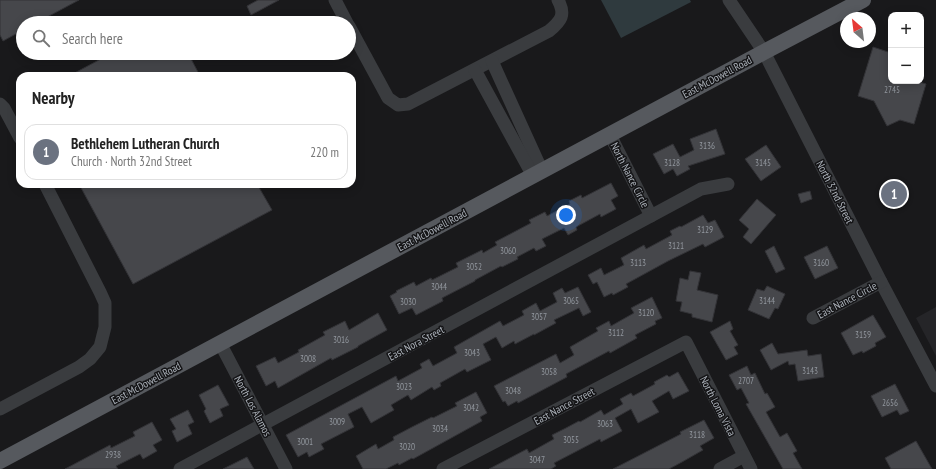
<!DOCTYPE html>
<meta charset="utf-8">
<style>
:root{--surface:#fff;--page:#f2f2f2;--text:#222;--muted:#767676;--line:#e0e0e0;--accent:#ea580c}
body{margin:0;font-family:"PT Sans Narrow",sans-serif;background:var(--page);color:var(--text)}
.controls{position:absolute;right:12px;top:12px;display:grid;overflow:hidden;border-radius:8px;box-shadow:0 2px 10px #0003}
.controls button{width:36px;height:36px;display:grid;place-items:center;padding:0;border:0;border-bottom:1px solid var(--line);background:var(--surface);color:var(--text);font:20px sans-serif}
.compass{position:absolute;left:840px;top:12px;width:36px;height:36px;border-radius:50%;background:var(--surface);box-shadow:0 2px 10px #0003;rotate:332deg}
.you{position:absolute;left:566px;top:215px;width:14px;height:14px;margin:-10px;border:3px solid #fff;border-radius:50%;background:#1a73e8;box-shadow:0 0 0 6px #1a73e833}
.badge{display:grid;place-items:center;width:26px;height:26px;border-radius:50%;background:var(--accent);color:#fff;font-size:13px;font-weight:700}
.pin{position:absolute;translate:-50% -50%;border:2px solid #fff;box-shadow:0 1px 4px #0006}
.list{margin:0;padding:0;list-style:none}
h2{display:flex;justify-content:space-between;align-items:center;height:52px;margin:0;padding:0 16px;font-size:17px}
h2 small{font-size:13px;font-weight:400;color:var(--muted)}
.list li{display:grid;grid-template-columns:26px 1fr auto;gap:12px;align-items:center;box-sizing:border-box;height:56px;margin:0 8px 8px;padding:0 8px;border:1px solid var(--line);border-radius:12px}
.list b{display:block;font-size:15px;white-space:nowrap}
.list p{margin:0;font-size:13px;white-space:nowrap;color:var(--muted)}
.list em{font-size:13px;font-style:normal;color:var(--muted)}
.icon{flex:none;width:22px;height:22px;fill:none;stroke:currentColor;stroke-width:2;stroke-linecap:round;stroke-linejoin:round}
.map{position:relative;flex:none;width:936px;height:469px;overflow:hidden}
.search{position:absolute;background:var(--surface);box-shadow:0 2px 10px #0003;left:16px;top:16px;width:340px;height:44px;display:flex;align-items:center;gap:10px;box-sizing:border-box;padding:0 14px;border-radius:22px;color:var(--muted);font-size:15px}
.panel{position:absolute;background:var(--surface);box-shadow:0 2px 10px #0003;left:16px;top:72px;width:340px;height:116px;border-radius:12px}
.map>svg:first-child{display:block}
.built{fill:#252528}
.water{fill:#2f3a3e}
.building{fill:#46474b;stroke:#333337}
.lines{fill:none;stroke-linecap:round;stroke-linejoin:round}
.minor{stroke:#3a3c3f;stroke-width:13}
.major{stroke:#56595e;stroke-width:16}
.labels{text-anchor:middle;stroke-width:3;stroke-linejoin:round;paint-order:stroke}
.number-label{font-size:9px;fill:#92979e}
.street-label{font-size:11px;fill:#acb2ba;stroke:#141416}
</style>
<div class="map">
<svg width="936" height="469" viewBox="0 0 936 469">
<rect width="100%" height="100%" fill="#19191b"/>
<path class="built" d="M 936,307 L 936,356 L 916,318 Z"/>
<path class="water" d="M 601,0 L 690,0 L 691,2 L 621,38 Z"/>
<g class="building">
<path d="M 0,0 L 79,0 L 36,23 L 23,23 L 23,30 L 3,41 L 0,35 Z"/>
<path d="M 258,0 L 279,0 L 251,15 L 247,6 Z"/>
<path d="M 873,47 L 891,53 L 891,81 L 916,81 L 926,84 L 914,124 L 900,120 L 887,126 L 874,101 L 858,96 Z"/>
<path d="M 112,53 L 188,53 L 200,76 L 69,76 Z"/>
<path d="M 716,129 L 725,154 L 688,166 L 690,169 L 677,176 L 673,169 L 664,174 L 653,154 L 673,144 L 680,157 L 694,150 L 690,139 Z"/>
<path d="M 766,145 L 781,167 L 761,181 L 745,159 Z"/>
<path d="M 611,183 L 618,196 L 611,200 L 616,209 L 601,217 L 600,214 L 576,227 L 577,230 L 568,235 L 564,228 L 542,239 L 546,246 L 536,251 L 534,248 L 517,257 L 518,259 L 502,267 L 501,266 L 475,280 L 475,281 L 442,298 L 443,301 L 416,315 L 412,308 L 399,314 L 390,296 L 397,292 L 396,291 L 414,282 L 416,286 L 431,278 L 432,280 L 458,267 L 456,263 L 482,250 L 483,253 L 497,245 L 495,242 L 531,223 L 529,220 L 545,212 L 547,216 L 570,204 L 569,201 L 581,195 L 582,198 Z"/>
<path d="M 79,184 L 257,184 L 272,210 L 133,284 Z"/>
<path d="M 810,191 L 812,199 L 801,203 L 798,194 Z"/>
<path d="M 757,199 L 776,215 L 751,244 L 743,237 L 749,229 L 739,220 Z"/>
<path d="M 703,215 L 708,223 L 715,220 L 724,237 L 705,247 L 703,244 L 668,261 L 626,284 L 628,287 L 613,295 L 612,293 L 604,297 L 597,282 L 593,284 L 588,275 L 601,268 L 604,275 L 624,265 L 621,258 L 644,245 L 646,249 L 672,235 L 670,231 L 680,226 L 681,227 Z"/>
<path d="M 774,246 L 785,269 L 776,273 L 765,251 Z"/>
<path d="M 827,246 L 838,268 L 815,279 L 804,257 Z"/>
<path d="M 690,271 L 701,273 L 697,290 L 718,295 L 712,322 L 692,317 L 692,314 L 680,311 L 682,302 L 676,301 L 680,278 L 688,280 Z"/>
<path d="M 767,286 L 785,294 L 778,309 L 775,308 L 769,319 L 748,310 L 757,289 L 764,291 Z"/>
<path d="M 578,287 L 591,312 L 583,316 L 579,308 L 554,320 L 556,323 L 534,335 L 534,334 L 515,344 L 514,341 L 502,348 L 496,337 L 483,344 L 491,360 L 467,372 L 465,369 L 440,383 L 441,386 L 434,390 L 432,387 L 411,400 L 408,395 L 391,405 L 394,410 L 371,423 L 362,407 L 348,414 L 354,427 L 321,444 L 324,449 L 309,457 L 307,452 L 298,457 L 286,435 L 396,376 L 398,381 L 422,368 L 420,364 L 429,359 L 433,366 L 457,353 L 454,347 L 500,321 L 503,326 L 524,315 L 522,311 L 536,303 L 540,311 L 557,302 L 553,293 L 562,288 L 565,293 Z"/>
<path d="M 652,297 L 662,318 L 655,321 L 656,324 L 635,335 L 637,338 L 610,353 L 609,351 L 566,374 L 567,377 L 518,403 L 517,401 L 508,406 L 505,401 L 503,402 L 494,386 L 556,354 L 560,363 L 574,355 L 570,347 L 598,331 L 596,328 L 609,321 L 611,326 L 634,313 L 631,308 Z"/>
<path d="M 378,313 L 387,330 L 358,346 L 358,347 L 332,360 L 331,358 L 278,388 L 275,381 L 266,386 L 256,366 L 275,357 L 278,363 L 299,352 L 298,350 L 325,335 L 323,332 L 345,321 L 349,330 Z"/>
<path d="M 873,315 L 886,337 L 875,343 L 876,346 L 863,353 L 862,351 L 853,355 L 841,333 Z"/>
<path d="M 730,321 L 733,329 L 730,331 L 738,345 L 734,347 L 738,354 L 726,360 L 710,332 Z"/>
<path d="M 772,343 L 778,354 L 807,350 L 808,356 L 821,354 L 824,377 L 798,381 L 795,364 L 789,365 L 788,361 L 771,370 L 760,350 Z"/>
<path d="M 747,366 L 751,375 L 755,373 L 765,394 L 767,393 L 775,407 L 766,412 L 780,437 L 787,433 L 797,451 L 793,453 L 802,469 L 783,469 L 746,404 L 749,403 L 741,388 L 737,390 L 729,375 Z"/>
<path d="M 678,372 L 689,391 L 673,399 L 669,391 L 652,401 L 659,412 L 638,423 L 631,409 L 615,418 L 622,431 L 601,442 L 600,439 L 554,463 L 556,466 L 551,469 L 489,469 L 527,449 L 529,453 L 554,439 L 552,435 L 566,428 L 579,421 L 580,422 L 601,410 L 604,415 L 623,404 L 620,399 L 631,393 L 633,396 L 655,384 L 654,382 L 667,375 L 669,377 Z"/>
<path d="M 895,384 L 909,411 L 900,415 L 897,410 L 882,417 L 871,396 Z"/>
<path d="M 218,385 L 229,405 L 220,409 L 223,416 L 210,423 L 204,411 L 206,409 L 199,395 Z"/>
<path d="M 476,392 L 487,413 L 480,417 L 482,421 L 413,459 L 412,458 L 399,465 L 398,463 L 386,469 L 363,469 L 356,456 L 376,444 L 378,449 L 394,440 L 393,437 L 412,427 L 432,417 L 433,418 L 457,406 L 455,403 Z"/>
<path d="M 188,410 L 194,422 L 188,425 L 192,434 L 177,442 L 172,431 L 176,429 L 170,419 Z"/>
<path d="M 704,420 L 714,438 L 700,446 L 703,450 L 682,462 L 669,469 L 613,469 L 681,434 L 680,432 Z"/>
<path d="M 152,422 L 162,440 L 153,445 L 157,451 L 143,459 L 140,454 L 116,466 L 118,469 L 65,469 L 110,445 L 111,448 L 135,436 L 133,432 Z"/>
<path d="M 916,441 L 932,469 L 891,469 L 885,458 Z"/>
<path d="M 247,457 L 254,469 L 223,469 Z"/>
</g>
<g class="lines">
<g class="minor">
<path d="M 335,0 L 347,23"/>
<path d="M 729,0 L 764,52 L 881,282 L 936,386"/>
<path d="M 349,26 L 388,98 L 398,105 L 408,104 L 549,31 C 561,21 566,15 558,0"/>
<path d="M 492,61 L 542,171"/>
<path d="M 475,70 L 533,176"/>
<path d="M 0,104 L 4,108 L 20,138"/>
<path d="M 610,135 L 651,216"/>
<path d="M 813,318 L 881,282"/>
<path d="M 220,343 L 286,469"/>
<path d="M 0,409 L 79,367 L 90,359 L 100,347 L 105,327 L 105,303 L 100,292 L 45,184"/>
<path d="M 180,469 L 701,189 L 728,184"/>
<path d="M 443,469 L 686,342 L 751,469"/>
<path d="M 720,469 L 744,456"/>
</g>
<path class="major" d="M 0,461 L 764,52 L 863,0"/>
</g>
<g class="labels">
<g class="number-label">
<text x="892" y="93">2745</text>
<text x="707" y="149">3136</text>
<text x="672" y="166">3128</text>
<text x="763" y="166">3145</text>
<text x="705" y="233">3129</text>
<text x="676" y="249">3121</text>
<text x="508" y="254">3060</text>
<text x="638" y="266">3113</text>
<text x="821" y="266">3160</text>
<text x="474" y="270">3052</text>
<text x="439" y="290">3044</text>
<text x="571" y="304">3065</text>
<text x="767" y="304">3144</text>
<text x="408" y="305">3030</text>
<text x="646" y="316">3120</text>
<text x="539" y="320">3057</text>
<text x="616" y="336">3112</text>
<text x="863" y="338">3159</text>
<text x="341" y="343">3016</text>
<text x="472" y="356">3043</text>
<text x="308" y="362">3008</text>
<text x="810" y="374">3143</text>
<text x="549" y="375">3058</text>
<text x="746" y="384">2707</text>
<text x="404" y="390">3023</text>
<text x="513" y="394">3048</text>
<text x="890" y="406">2656</text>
<text x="471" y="411">3042</text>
<text x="337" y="425">3009</text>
<text x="605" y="427">3063</text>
<text x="440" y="432">3034</text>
<text x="697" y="438">3118</text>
<text x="571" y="443">3055</text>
<text x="305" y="445">3001</text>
<text x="407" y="450">3020</text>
<text x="113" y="458">2938</text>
<text x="537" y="463">3047</text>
</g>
<g class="street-label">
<text transform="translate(717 77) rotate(-28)" y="4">East McDowell Road</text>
<text transform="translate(630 175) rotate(63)" y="4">North Nance Circle</text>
<text transform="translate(835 192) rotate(63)" y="4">North 32nd Street</text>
<text transform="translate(432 230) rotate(-28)" y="4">East McDowell Road</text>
<text transform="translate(847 300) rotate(-28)" y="4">East Nance Circle</text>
<text transform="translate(416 343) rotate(-28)" y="4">East Nora Street</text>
<text transform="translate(146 383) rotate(-28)" y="4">East McDowell Road</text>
<text transform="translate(253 406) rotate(62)" y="4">North Los Alamos</text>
<text transform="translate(564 406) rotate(-28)" y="4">East Nance Street</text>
<text transform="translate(718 406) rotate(63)" y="4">North Loma Vista</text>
</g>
</g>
</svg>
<div class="controls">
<button>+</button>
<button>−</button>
</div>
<svg class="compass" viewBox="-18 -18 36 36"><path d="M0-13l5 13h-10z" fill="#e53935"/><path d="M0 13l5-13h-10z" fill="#767676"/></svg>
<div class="you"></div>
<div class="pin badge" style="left:894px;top:194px;background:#6b7280">1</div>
<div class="search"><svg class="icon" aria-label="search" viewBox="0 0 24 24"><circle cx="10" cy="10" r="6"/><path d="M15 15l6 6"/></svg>Search here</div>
<section class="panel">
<h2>Nearby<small></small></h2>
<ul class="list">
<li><span class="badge" style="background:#6b7280">1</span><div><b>Bethlehem Lutheran Church</b><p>Church · North 32nd Street</p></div><em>220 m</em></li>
</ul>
</section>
</div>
